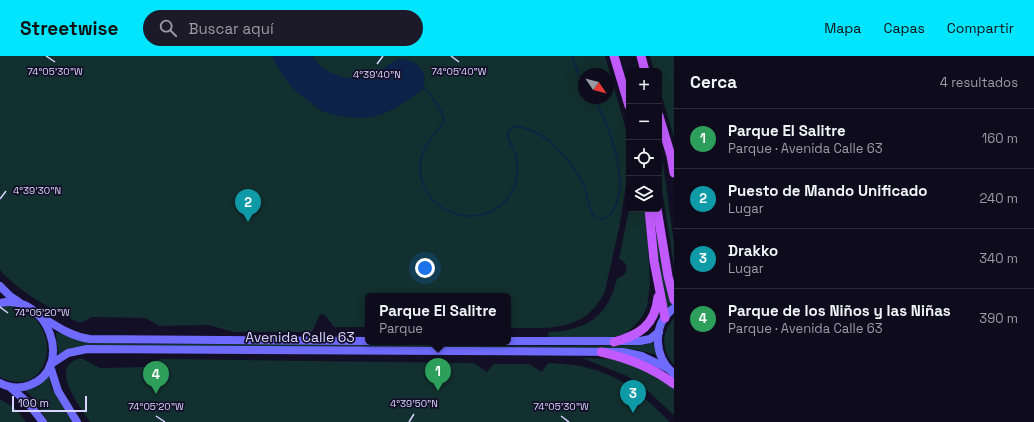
<!DOCTYPE html>
<html lang="es">
<meta charset="utf-8">
<style>
:root{--surface:#0e0b1c;--page:#1c1929;--text:#f1f3f6;--muted:#9b9ba3;--line:#2e2b3b;--accent:#00e5ff}
body{margin:0;font-family:"Space Grotesk",sans-serif;background:var(--page);color:var(--text)}
.controls{position:absolute;right:12px;top:12px;display:grid;overflow:hidden;border-radius:6px;box-shadow:0 4px 16px #0002}
.controls button{width:36px;height:36px;display:grid;place-items:center;padding:0;border:0;border-bottom:1px solid var(--line);background:var(--surface);color:var(--text);font:20px sans-serif}
.compass{position:absolute;left:578px;top:12px;width:36px;height:36px;border-radius:50%;background:var(--surface);box-shadow:0 4px 16px #0002;rotate:125deg}
.scale{position:absolute;left:12px;bottom:10px;width:75px;box-sizing:border-box;padding-left:4px;border:2px solid #d9d4ff;border-top:0;font-size:11px;line-height:14px;white-space:nowrap;color:#d9d4ff;-webkit-text-stroke:3px #130f26;paint-order:stroke}
.you{position:absolute;left:425px;top:212px;width:14px;height:14px;margin:-10px;border:3px solid #fff;border-radius:50%;background:#1a73e8;box-shadow:0 0 0 6px #1a73e833}
.badge{display:grid;place-items:center;width:26px;height:26px;border-radius:50%;background:var(--accent);color:#fff;font-size:13px;font-weight:700}
.pin{position:absolute;translate:-50% -33px;filter:drop-shadow(0 1px 2px #0008)}
.pin::after{content:'';position:absolute;top:21px;width:14px;height:12px;background:inherit;clip-path:polygon(0 0,100% 0,50% 100%)}
.popup{position:absolute;left:365px;top:237px;width:146px;height:52px;box-sizing:border-box;display:grid;place-content:center;border-radius:6px;background:var(--surface);filter:drop-shadow(0 1px 3px #0005);font-size:13px;white-space:nowrap;color:var(--muted)}
.popup b{font-size:15px;color:var(--text)}
.popup::after{content:'';position:absolute;left:50%;top:100%;margin-left:-8px;border:8px solid transparent;border-top-color:var(--surface)}
.list{margin:0;padding:0;list-style:none}
h2{display:flex;justify-content:space-between;align-items:center;height:52px;margin:0;padding:0 16px;font-size:17px}
h2 small{font-size:13px;font-weight:400;color:var(--muted)}
.list li{display:grid;grid-template-columns:26px 1fr auto;gap:12px;align-items:center;box-sizing:border-box;height:60px;padding:0 16px;border-top:1px solid var(--line)}
.list b{display:block;font-size:15px;white-space:nowrap}
.list p{margin:0;font-size:13px;white-space:nowrap;color:var(--muted)}
.list em{font-size:13px;font-style:normal;color:var(--muted)}
.icon{flex:none;width:22px;height:22px;fill:none;stroke:currentColor;stroke-width:2;stroke-linecap:round;stroke-linejoin:round}
.map{position:relative;flex:none;width:674px;height:366px;overflow:hidden}
header{display:flex;align-items:center;gap:24px;box-sizing:border-box;height:56px;padding:0 20px;background:var(--accent);color:#111}
header strong{font-size:19px}
nav{display:flex;gap:22px;margin-inline-start:auto;font-size:14px}
.search{width:280px;height:36px;background:var(--page);display:flex;align-items:center;gap:10px;box-sizing:border-box;padding:0 14px;border-radius:22px;color:var(--muted);font-size:15px}
main{display:flex}
aside{flex:1;background:var(--surface)}
.map>svg:first-child{display:block}
.green{fill:#12302f;fill-rule:evenodd}
.water{fill:#0c2248}
.lines{fill:none;stroke-linecap:round;stroke-linejoin:round}
.stream{stroke:#0c2248;stroke-width:1.5}
.secondary{stroke:#6f6bff;stroke-width:8}
.primary{stroke:#c25bff;stroke-width:9}
.ticks{fill:none;stroke:#d9d4ff;stroke-width:1.5}
.labels{text-anchor:middle;stroke-width:3.5;stroke-linejoin:round;paint-order:stroke}
.street-label{font-size:14px;fill:#d9d4ff;stroke:#130f26}
.ticks-label{font-size:10px;text-anchor:middle;fill:#d9d4ff;stroke:#130f26;stroke-width:3.5;stroke-linejoin:round;paint-order:stroke}
</style>
<header>
<strong>Streetwise</strong>
<div class="search"><svg class="icon" aria-label="search" viewBox="0 0 24 24"><circle cx="10" cy="10" r="6"/><path d="M15 15l6 6"/></svg>Buscar aquí</div>
<nav><a>Mapa</a><a>Capas</a><a>Compartir</a></nav>
</header>
<main>
<div class="map">
<svg width="674" height="366" viewBox="0 0 674 366">
<rect width="100%" height="100%" fill="#130f26"/>
<g class="green">
<path d="M 0,0 L 605,0 L 629,84 L 629,108 L 620,168 L 605,235 C 586,277 547,272 508,272 L 508,240 L 368,240 L 368,271 L 334,271 L 325,259 L 320,258 L 312,276 L 234,276 L 208,269 L 160,270 L 145,262 L 92,261 L 80,267 C 52,253 21,238 0,214 ZM 584,18 L 608,18 L 608,42 L 584,42 Z"/>
<path d="M 650,0 L 674,0 L 674,82 L 659,31 L 659,15 L 654,15 Z"/>
<path d="M 659,92 L 664,114 L 674,188 L 674,210 L 659,115 Z"/>
<path d="M 629,153 L 646,153 L 650,228 L 647,251 L 642,261 L 631,273 L 624,278 L 614,281 L 549,282 L 548,276 C 586,275 609,260 617,222 C 629,220 630,207 619,203 Z"/>
<path d="M 654,159 L 665,222 L 672,248 L 667,254 L 655,192 Z"/>
<path d="M 12,249 C 69,266 50,347 0,321 L 0,250 Z"/>
<path d="M 674,262 L 674,309 C 661,294 661,277 674,262 Z"/>
<path d="M 56,277 L 60,277 L 89,286 L 142,288 L 385,287 L 442,290 L 559,290 L 644,289 L 655,286 L 655,295 L 657,299 L 639,294 L 626,293 L 84,290 L 70,292 L 60,298 L 58,296 Z"/>
<path d="M 81,302 L 100,312 L 146,311 L 160,303 L 474,307 L 487,316 L 494,308 L 529,308 L 542,316 L 547,308 L 550,307 C 561,308 573,308 584,311 C 621,319 644,340 670,366 L 90,366 C 80,350 47,310 81,302 Z"/>
<path d="M 582,302 L 610,303 L 637,310 L 674,331 L 674,359 L 650,337 L 627,320 Z"/>
<path d="M 49,320 L 51,331 L 72,366 L 48,366 L 33,342 L 25,334 L 36,332 Z"/>
<path d="M 0,343 L 16,353 L 26,366 L 0,366 Z"/>
</g>
<path class="water" d="M 272,0 L 312,0 C 317,8 324,13 332,17 C 348,25 367,24 381,14 C 386,11 391,6 397,4 C 407,1 420,7 424,18 C 425,22 425,28 423,32 C 416,41 387,58 376,60 C 362,64 336,61 322,55 C 318,53 314,49 310,46 C 305,42 298,38 293,33 C 285,24 277,11 272,0 Z"/>
<g class="lines">
<g class="stream">
<path d="M 572,0 L 578,17 L 584,28"/>
<path d="M 423,31 C 431,39 444,56 444,66 C 439,73 434,79 429,85 C 416,103 418,127 432,143 C 455,169 499,165 513,133 C 519,119 519,106 513,92 C 511,88 507,83 508,78 C 508,72 516,69 521,71 C 550,78 573,106 585,132 C 588,140 588,154 594,160 C 597,162 599,163 603,163 C 616,161 620,136 620,125 C 618,95 608,68 594,42"/>
</g>
<g class="secondary">
<path d="M 0,230 L 10,240 L 19,246"/>
<path d="M 0,247 C 48,236 75,312 30,329 C 20,333 9,332 0,327"/>
<path d="M 674,252 C 651,269 654,301 674,318"/>
<path d="M 42,261 C 56,270 72,281 90,283 L 368,285"/>
<path d="M 508,285 L 640,285 L 650,283 L 659,276"/>
<path d="M 51,308 L 68,297 L 87,293 L 623,296 L 642,300 L 669,313"/>
<path d="M 50,310 L 58,335 L 77,366"/>
<path d="M 10,331 L 28,347 L 43,366"/>
</g>
<g class="primary">
<path d="M 614,0 L 629,50"/>
<path d="M 641,0 L 645,15"/>
<path d="M 659,60 L 671,100 L 674,117"/>
<path d="M 649,153 L 654,205 L 665,262"/>
<path d="M 657,153 L 668,220 L 674,244"/>
<path d="M 614,286 C 640,279 655,269 658,241"/>
<path d="M 601,296 C 628,302 652,311 674,328"/>
</g>
</g>
<path class="ticks" d="M 46,0 L 55,6M 451,0 L 459,6M 377,8 L 383,0M 0,143 L 6,135M 0,251 L 8,257M 156,360 L 165,366M 561,360 L 569,366M 409,366 L 414,358"/>
<g class="labels">
<g class="street-label">
<text x="300" y="286">Avenida Calle 63</text>
</g>
</g>
<g class="ticks-label">
<text x="55" y="19">74°05'30"W</text>
<text x="459" y="19">74°05'40"W</text>
<text x="377" y="22">4°39'40"N</text>
<text x="37" y="138">4°39'30"N</text>
<text x="42" y="260">74°05'20"W</text>
<text x="414" y="351">4°39'50"N</text>
<text x="156" y="354">74°05'20"W</text>
<text x="561" y="354">74°05'30"W</text>
</g>
</svg>
<div class="controls">
<button>+</button>
<button>−</button>
<button><svg class="icon" aria-label="locate" viewBox="0 0 24 24"><circle cx="12" cy="12" r="6"/><path d="M12 2v4M12 18v4M2 12h4M18 12h4"/></svg></button>
<button><svg class="icon" aria-label="layers" viewBox="0 0 24 24"><path d="M12 4l9 5-9 5-9-5zM3 14l9 5 9-5"/></svg></button>
</div>
<svg class="compass" viewBox="-18 -18 36 36"><path d="M0-13l5 13h-10z" fill="#e53935"/><path d="M0 13l5-13h-10z" fill="#9b9ba3"/></svg>
<div class="scale">100 m</div>
<div class="you"></div>
<div class="pin badge" style="left:438px;top:335px;background:#2e9e5b">1</div>
<div class="popup"><b>Parque El Salitre</b>Parque</div>
<div class="pin badge" style="left:248px;top:166px;background:#0f9aa8">2</div>
<div class="pin badge" style="left:633px;top:357px;background:#0f9aa8">3</div>
<div class="pin badge" style="left:156px;top:338px;background:#2e9e5b">4</div>
</div>
<aside>
<h2>Cerca<small>4 resultados</small></h2>
<ul class="list">
<li><span class="badge" style="background:#2e9e5b">1</span><div><b>Parque El Salitre</b><p>Parque · Avenida Calle 63</p></div><em>160 m</em></li>
<li><span class="badge" style="background:#0f9aa8">2</span><div><b>Puesto de Mando Unificado</b><p>Lugar</p></div><em>240 m</em></li>
<li><span class="badge" style="background:#0f9aa8">3</span><div><b>Drakko</b><p>Lugar</p></div><em>340 m</em></li>
<li><span class="badge" style="background:#2e9e5b">4</span><div><b>Parque de los Niños y las Niñas</b><p>Parque · Avenida Calle 63</p></div><em>390 m</em></li>
</ul>
</aside>
</main>
